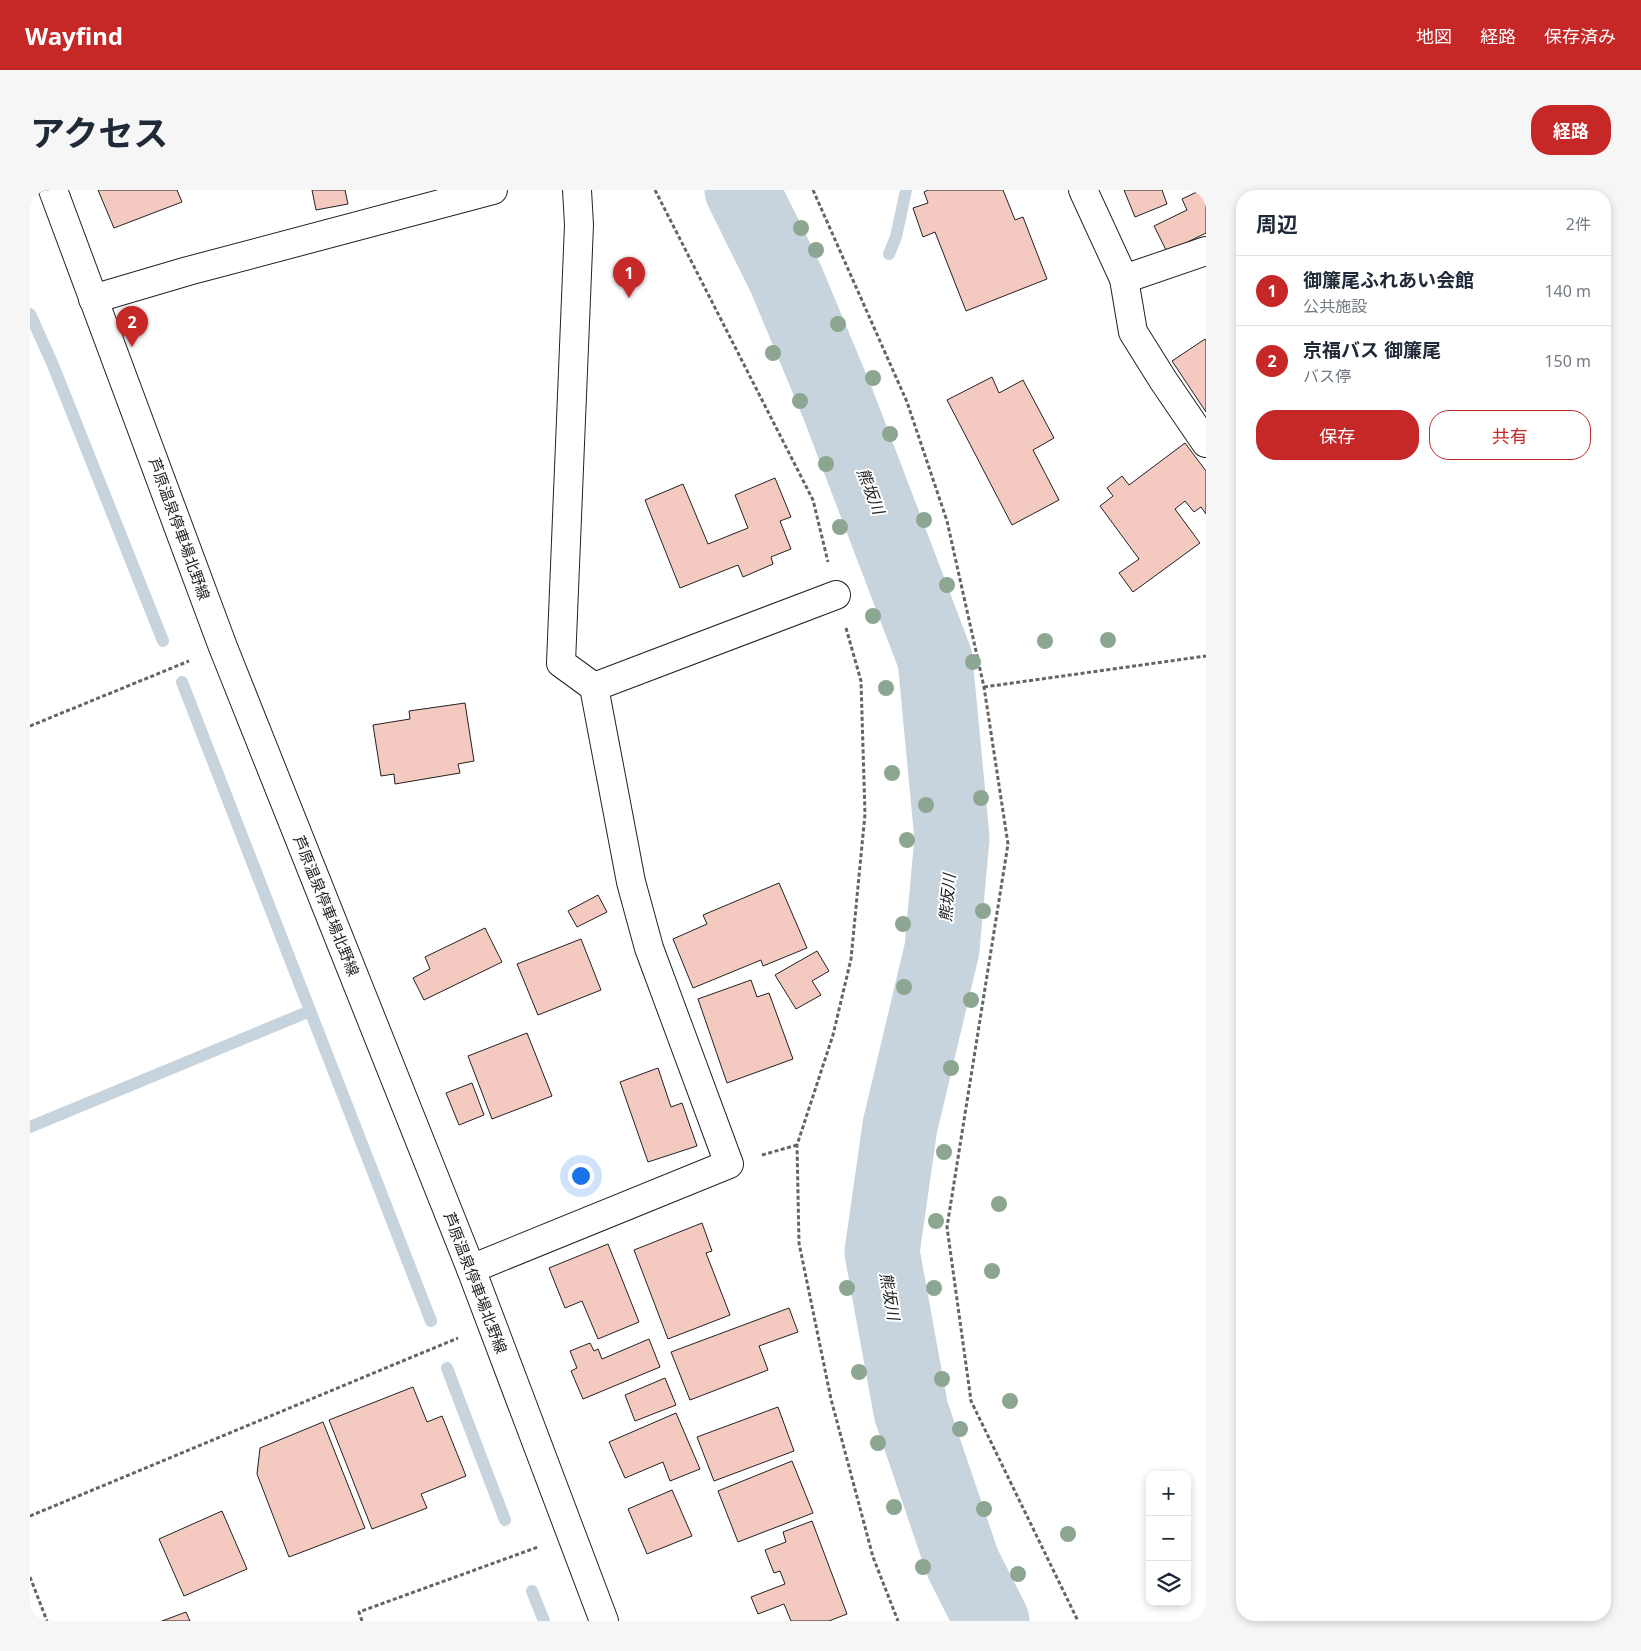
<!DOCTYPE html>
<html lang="ja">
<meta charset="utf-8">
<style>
:root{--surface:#fff;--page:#f6f6f7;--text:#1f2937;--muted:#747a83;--line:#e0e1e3;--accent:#c62828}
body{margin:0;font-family:"Noto Sans","Noto Sans JP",sans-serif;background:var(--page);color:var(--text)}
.controls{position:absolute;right:15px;bottom:15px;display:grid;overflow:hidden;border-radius:10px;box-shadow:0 2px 8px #0003}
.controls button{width:45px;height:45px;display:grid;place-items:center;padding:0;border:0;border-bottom:1px solid var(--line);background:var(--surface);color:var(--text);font:25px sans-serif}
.you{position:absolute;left:550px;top:985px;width:18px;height:18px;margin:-12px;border:4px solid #fff;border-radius:50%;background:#1a73e8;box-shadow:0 0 0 8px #1a73e833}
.badge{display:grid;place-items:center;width:32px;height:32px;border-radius:50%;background:var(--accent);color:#fff;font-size:16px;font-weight:700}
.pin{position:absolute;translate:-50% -41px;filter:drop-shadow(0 1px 2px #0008)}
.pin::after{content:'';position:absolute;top:26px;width:18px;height:15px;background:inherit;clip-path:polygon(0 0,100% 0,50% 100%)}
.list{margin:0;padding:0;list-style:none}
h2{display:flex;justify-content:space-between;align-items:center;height:65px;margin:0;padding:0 20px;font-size:21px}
h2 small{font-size:16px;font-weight:400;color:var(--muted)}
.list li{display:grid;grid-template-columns:32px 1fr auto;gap:15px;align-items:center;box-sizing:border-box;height:70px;padding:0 20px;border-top:1px solid var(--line)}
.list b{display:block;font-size:19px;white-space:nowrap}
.list p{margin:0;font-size:16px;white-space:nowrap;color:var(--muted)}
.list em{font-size:16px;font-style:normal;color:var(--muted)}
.actions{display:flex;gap:10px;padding:15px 20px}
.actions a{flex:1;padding:11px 0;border:1px solid var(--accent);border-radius:20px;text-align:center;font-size:18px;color:var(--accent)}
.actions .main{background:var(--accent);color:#fff}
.icon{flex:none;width:28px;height:28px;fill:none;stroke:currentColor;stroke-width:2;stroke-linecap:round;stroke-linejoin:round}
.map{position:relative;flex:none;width:1176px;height:1431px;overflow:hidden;border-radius:20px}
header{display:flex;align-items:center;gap:30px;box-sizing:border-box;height:70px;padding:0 25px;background:var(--accent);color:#fff}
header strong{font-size:24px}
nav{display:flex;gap:28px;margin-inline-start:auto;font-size:18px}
.intro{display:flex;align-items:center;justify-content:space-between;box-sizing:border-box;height:120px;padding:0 30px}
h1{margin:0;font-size:35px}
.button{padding:12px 22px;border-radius:20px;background:var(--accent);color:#fff;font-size:18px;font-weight:700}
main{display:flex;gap:30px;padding:0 30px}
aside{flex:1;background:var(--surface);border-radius:20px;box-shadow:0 2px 8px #0003}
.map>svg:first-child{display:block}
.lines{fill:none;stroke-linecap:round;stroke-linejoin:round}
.stream{stroke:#c7d3dd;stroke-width:12}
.river{stroke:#c7d3dd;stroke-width:75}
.building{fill:#f3c9c0;stroke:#222}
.minor-casing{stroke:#222;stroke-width:30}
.secondary-casing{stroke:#222;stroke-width:30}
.path{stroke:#646464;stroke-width:3;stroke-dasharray:4 2.5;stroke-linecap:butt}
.minor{stroke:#fff;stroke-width:28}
.secondary{stroke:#fff;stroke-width:28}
.tree{fill:#8da692}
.labels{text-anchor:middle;stroke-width:4;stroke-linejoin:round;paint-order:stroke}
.street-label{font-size:15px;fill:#222;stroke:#fff}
.water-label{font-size:16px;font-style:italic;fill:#222;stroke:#fff}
</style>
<header>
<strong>Wayfind</strong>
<nav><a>地図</a><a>経路</a><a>保存済み</a></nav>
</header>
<div class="intro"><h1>アクセス</h1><a class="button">経路</a></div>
<main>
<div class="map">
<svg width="1176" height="1431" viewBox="0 0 1176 1431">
<rect width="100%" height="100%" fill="#fff"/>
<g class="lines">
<g class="stream">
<path d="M 859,64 L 866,47 L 876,0"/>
<path d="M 0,124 L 23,175 L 133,451"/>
<path d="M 152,492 L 401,1131"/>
<path d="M 0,937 L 280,821"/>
<path d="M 417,1178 L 475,1330"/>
<path d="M 502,1401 L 514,1431"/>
</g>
<path class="river" d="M 712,0 L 756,89 L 808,214 L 905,469 L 922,648 L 912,759 L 870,936 L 852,1062 L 881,1221 L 933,1374 L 962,1431"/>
</g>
<g class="building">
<path d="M 68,0 L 147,0 L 152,12 L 84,38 Z"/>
<path d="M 282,0 L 315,0 L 318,14 L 286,20 Z"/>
<path d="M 898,0 L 973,0 L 985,30 L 993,27 L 1017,89 L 936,121 L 905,42 L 893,47 L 883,18 L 898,13 L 894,2 Z"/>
<path d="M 1094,0 L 1132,0 L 1137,14 L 1105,27 Z"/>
<path d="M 1171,0 L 1176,0 L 1176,43 L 1137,62 L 1124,36 L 1157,20 L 1152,9 Z"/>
<path d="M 1175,149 L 1176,151 L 1176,222 L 1142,171 Z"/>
<path d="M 962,187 L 969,203 L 993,190 L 1024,248 L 1003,260 L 1029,310 L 982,335 L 917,210 Z"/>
<path d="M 1155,253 L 1176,281 L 1176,324 L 1171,317 L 1164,322 L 1155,311 L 1145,319 L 1170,353 L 1103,402 L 1089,383 L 1109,369 L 1070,316 L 1083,306 L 1077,298 L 1092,286 L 1099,295 Z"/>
<path d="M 745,288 L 761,327 L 750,331 L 761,359 L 741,367 L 743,374 L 713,387 L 708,375 L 650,398 L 615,310 L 653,294 L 678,354 L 718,338 L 705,305 Z"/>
<path d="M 435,513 L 444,571 L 428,574 L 430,583 L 365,594 L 364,584 L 351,586 L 343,535 L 380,529 L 379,521 Z"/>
<path d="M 749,693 L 777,758 L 733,776 L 731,770 L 663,798 L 643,749 L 677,734 L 673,725 Z"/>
<path d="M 568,705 L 577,722 L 547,737 L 538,721 Z"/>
<path d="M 455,738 L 472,772 L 394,810 L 383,788 L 400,779 L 395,767 Z"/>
<path d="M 551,749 L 571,800 L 508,825 L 487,774 Z"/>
<path d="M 787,761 L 799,781 L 782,791 L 791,805 L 766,819 L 745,785 Z"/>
<path d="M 721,790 L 727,807 L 739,803 L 763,869 L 697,893 L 668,809 Z"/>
<path d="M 497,843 L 522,906 L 462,929 L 438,866 Z"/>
<path d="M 628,878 L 641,917 L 652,913 L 667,956 L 618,972 L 590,892 Z"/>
<path d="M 442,893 L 454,925 L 429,935 L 416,903 Z"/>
<path d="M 672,1033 L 682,1061 L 676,1063 L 700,1125 L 638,1149 L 604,1060 Z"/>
<path d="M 578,1054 L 609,1132 L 568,1149 L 552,1111 L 535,1118 L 519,1078 Z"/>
<path d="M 759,1118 L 768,1142 L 729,1156 L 738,1180 L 660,1210 L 641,1162 Z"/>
<path d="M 619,1149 L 630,1177 L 553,1209 L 541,1181 L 547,1178 L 540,1161 L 560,1153 L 564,1161 L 568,1159 L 572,1169 Z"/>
<path d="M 635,1188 L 646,1215 L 605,1231 L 595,1205 Z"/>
<path d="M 383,1197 L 397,1232 L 412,1226 L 436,1286 L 391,1304 L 397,1318 L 342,1339 L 299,1230 Z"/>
<path d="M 748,1217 L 764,1261 L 684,1291 L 667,1247 Z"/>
<path d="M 646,1223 L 670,1279 L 640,1291 L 633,1272 L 595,1288 L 579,1252 Z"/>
<path d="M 293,1232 L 335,1338 L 259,1367 L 227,1284 L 230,1258 Z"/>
<path d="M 762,1271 L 783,1323 L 708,1352 L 688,1301 Z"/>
<path d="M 642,1300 L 662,1346 L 617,1364 L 598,1319 Z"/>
<path d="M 192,1321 L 217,1379 L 154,1406 L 129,1349 Z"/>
<path d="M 782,1331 L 817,1424 L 799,1431 L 761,1431 L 754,1414 L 728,1424 L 721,1407 L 755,1394 L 750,1381 L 744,1383 L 735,1360 L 756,1352 L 753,1342 Z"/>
<path d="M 156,1422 L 160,1431 L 132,1431 Z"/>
</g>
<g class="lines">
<g class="minor-casing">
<g id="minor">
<path d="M 547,0 L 549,35 L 531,473 L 564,497"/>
<path d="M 1053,0 L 1094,89 L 1103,142 L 1133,190 L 1176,253"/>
<path d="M 1094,89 L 1176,61"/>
<path d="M 63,109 L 158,81 L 463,0"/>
<path d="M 441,1079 L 699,974 L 619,758 L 601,692 L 564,497 L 806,405"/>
</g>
</g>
<g class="secondary-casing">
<path id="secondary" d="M 23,0 L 193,457 L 441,1079 L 574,1431"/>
</g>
<g class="path">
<path d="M 625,0 L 783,310 L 798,372"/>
<path d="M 783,0 L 877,212 L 917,331 L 954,497 L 978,654 L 917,1037 L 941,1211 L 1048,1431"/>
<path d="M 816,438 L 831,491 L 835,624 L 821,769 L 803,845 L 767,955 L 769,1053 L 801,1209 L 843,1367 L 868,1431"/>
<path d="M 954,497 L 1176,466"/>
<path d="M 0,536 L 159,471"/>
<path d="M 732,965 L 767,955"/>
<path d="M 0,1326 L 428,1148"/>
<path d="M 0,1387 L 17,1431"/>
<path d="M 332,1431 L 329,1422 L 508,1357"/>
</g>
<use href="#minor" class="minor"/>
<use href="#secondary" class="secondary"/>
</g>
<g class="tree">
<circle cx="771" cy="38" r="8"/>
<circle cx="786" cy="60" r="8"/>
<circle cx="808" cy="134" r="8"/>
<circle cx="743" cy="163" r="8"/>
<circle cx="843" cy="188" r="8"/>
<circle cx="770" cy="211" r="8"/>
<circle cx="860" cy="244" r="8"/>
<circle cx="796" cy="274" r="8"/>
<circle cx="894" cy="330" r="8"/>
<circle cx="810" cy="337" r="8"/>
<circle cx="917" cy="395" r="8"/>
<circle cx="843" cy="426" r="8"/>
<circle cx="1078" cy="450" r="8"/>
<circle cx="1015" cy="451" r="8"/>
<circle cx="943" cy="472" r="8"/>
<circle cx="856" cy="498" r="8"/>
<circle cx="862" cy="583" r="8"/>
<circle cx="951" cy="608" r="8"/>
<circle cx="896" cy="615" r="8"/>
<circle cx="877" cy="650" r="8"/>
<circle cx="953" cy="721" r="8"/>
<circle cx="873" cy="734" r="8"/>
<circle cx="874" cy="797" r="8"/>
<circle cx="941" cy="810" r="8"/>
<circle cx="921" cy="878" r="8"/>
<circle cx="914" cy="962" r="8"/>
<circle cx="969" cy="1014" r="8"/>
<circle cx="906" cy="1031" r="8"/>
<circle cx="962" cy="1081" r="8"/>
<circle cx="817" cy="1098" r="8"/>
<circle cx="904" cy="1098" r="8"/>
<circle cx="829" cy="1182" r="8"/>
<circle cx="912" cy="1189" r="8"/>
<circle cx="980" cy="1211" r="8"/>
<circle cx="930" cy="1239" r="8"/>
<circle cx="848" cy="1253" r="8"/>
<circle cx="864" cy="1317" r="8"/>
<circle cx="954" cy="1319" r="8"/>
<circle cx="1038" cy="1344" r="8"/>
<circle cx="893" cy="1377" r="8"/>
<circle cx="988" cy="1384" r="8"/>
</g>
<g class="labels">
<g class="street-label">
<text transform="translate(149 339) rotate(70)" y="5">芦原温泉停車場北野線</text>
<text transform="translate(296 716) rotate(68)" y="5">芦原温泉停車場北野線</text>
<text transform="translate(445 1093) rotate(69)" y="5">芦原温泉停車場北野線</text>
</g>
<g class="water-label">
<text transform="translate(841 301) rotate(69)" y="6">熊坂川</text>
<text transform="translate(917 708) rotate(-85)" y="6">熊坂川</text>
<text transform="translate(860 1106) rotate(80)" y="6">熊坂川</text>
</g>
</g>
</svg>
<div class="controls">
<button>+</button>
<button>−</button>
<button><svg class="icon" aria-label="layers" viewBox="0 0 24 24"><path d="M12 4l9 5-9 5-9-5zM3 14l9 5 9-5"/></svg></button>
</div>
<div class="you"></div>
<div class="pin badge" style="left:599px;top:108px">1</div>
<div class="pin badge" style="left:102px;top:157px">2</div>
</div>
<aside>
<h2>周辺<small>2件</small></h2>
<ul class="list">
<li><span class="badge">1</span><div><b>御簾尾ふれあい会館</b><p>公共施設</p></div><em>140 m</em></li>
<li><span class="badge">2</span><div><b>京福バス 御簾尾</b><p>バス停</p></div><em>150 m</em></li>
</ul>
<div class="actions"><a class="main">保存</a><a>共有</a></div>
</aside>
</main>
